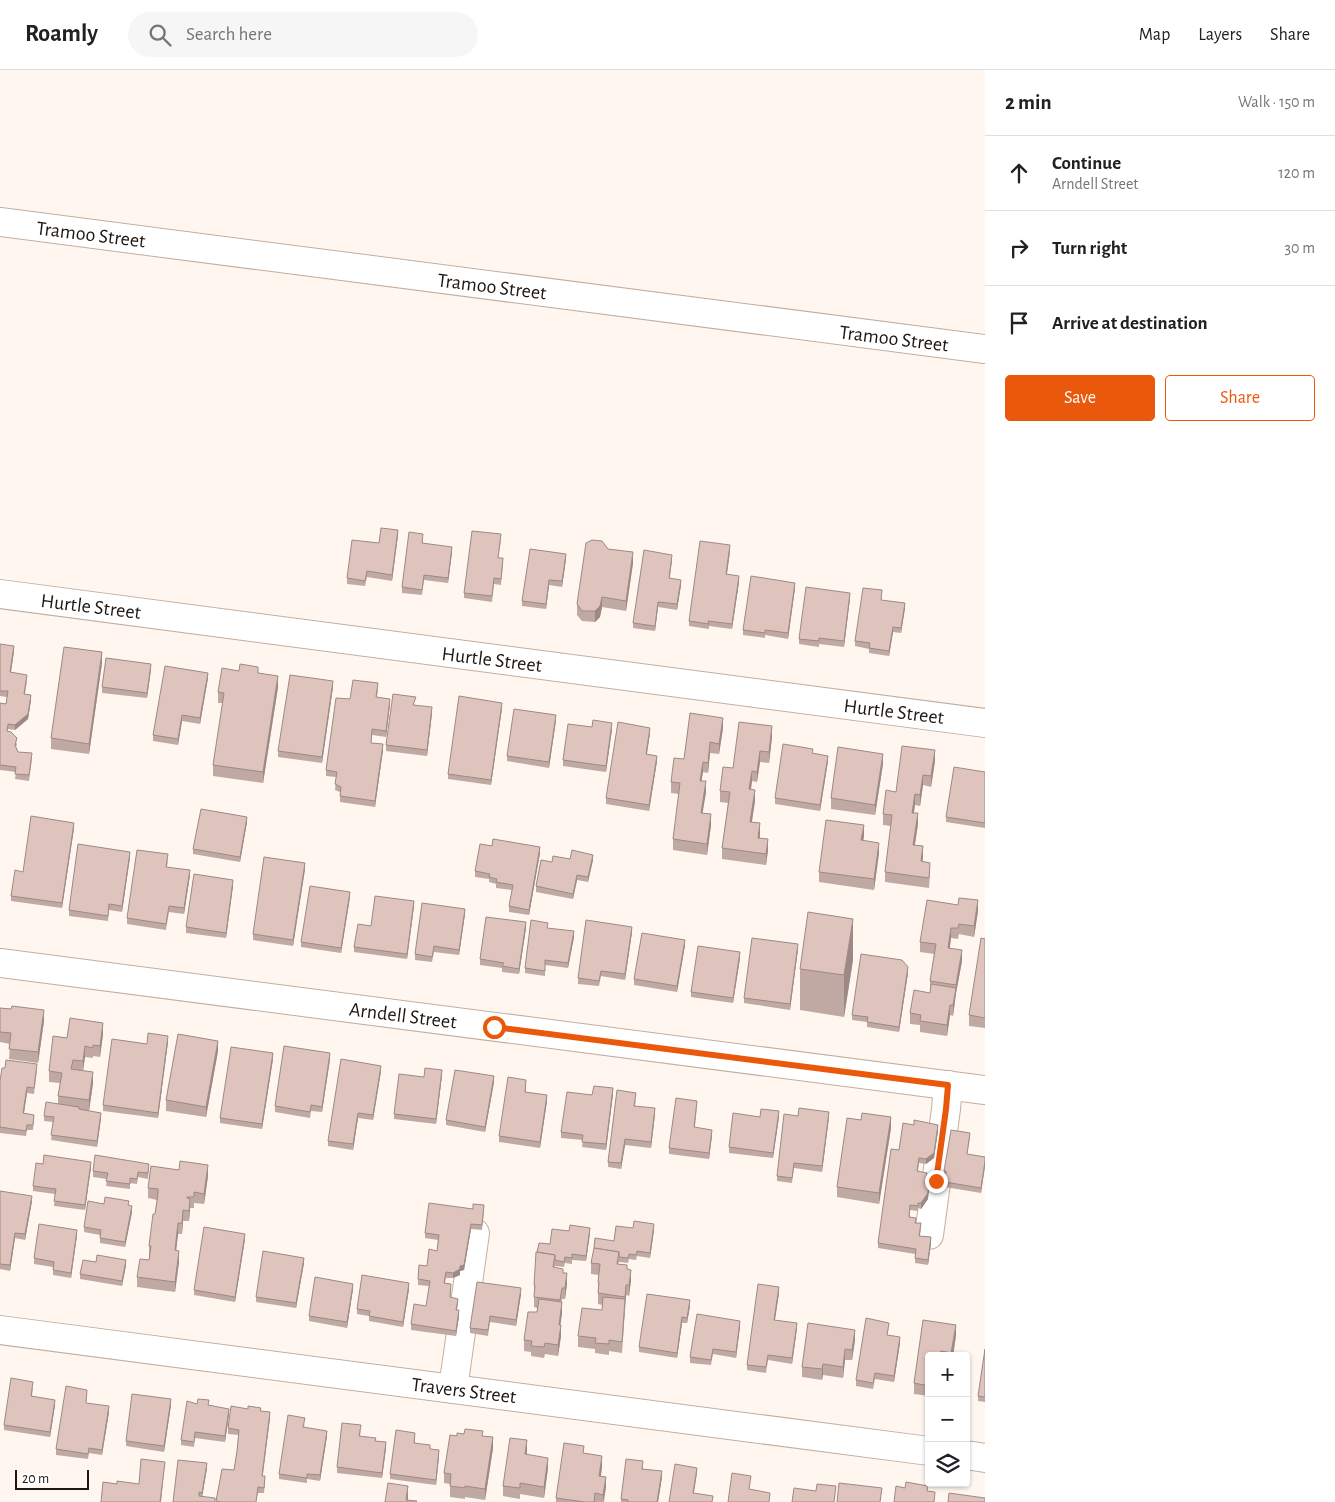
<!DOCTYPE html>
<meta charset="utf-8">
<style>
:root{--surface:#fff;--page:#f6f6f6;--text:#202124;--muted:#757577;--line:#e0e0e0;--accent:#ea580c}
body{margin:0;font-family:"Alegreya Sans",sans-serif;background:var(--page);color:var(--text)}
.controls{position:absolute;right:15px;bottom:15px;display:grid;overflow:hidden;border-radius:5px;box-shadow:0 1px 4px #0004}
.controls button{width:45px;height:45px;display:grid;place-items:center;padding:0;border:0;border-bottom:1px solid var(--line);background:var(--surface);color:var(--text);font:25px sans-serif}
.scale{position:absolute;left:15px;bottom:12px;width:74px;box-sizing:border-box;padding-left:5px;border:2px solid #1e1711;border-top:0;font-size:14px;line-height:18px;white-space:nowrap;color:#1e1711;-webkit-text-stroke:4px #fff;paint-order:stroke}
.stop{position:absolute;width:15px;height:15px;margin:-11px;border:4px solid #ea580c;border-radius:50%;background:#fff}
.stop.end{background:#ea580c;border-color:#fff;box-shadow:0 1px 5px #0008}
.list{margin:0;padding:0;list-style:none}
h2{display:flex;justify-content:space-between;align-items:center;height:65px;margin:0;padding:0 20px;font-size:21px}
h2 small{font-size:16px;font-weight:400;color:var(--muted)}
.list li{display:grid;grid-template-columns:32px 1fr auto;gap:15px;align-items:center;box-sizing:border-box;height:75px;padding:0 20px;border-top:1px solid var(--line)}
.list b{display:block;font-size:19px;white-space:nowrap}
.list p{margin:0;font-size:16px;white-space:nowrap;color:var(--muted)}
.list em{font-size:16px;font-style:normal;color:var(--muted)}
.actions{display:flex;gap:10px;padding:15px 20px}
.actions a{flex:1;padding:11px 0;border:1px solid var(--accent);border-radius:5px;text-align:center;font-size:18px;color:var(--accent)}
.actions .main{background:var(--accent);color:#fff}
.icon{flex:none;width:28px;height:28px;fill:none;stroke:currentColor;stroke-width:2;stroke-linecap:round;stroke-linejoin:round}
.map{position:relative;flex:none;width:985px;height:1432px;overflow:hidden}
header{display:flex;align-items:center;gap:30px;box-sizing:border-box;height:70px;padding:0 25px;background:var(--surface);border-bottom:1px solid var(--line)}
header strong{font-size:24px}
nav{display:flex;gap:28px;margin-inline-start:auto;font-size:18px}
.search{width:350px;height:45px;background:var(--page);display:flex;align-items:center;gap:12px;box-sizing:border-box;padding:0 18px;border-radius:28px;color:var(--muted);font-size:19px}
main{display:flex}
aside{flex:1;background:var(--surface)}
.map>svg:first-child{display:block}
.lines{fill:none;stroke-linecap:round;stroke-linejoin:round}
.minor-casing{stroke:#c3af9f;stroke-width:30}
.minor{stroke:#fff;stroke-width:28}
.wall{fill:#c0a9a3}
.shaded-wall{fill:#9c8985}
.building{fill:#dfc4be;stroke:#9c8985}
.route{stroke:#ea580c;stroke-width:6}
.labels{text-anchor:middle;stroke-width:5;stroke-linejoin:round;paint-order:stroke}
.street-label{font-size:20px;fill:#1e1711;stroke:#fff}
</style>
<header>
<strong>Roamly</strong>
<div class="search"><svg class="icon" aria-label="search" viewBox="0 0 24 24"><circle cx="10" cy="10" r="6"/><path d="M15 15l6 6"/></svg>Search here</div>
<nav><a>Map</a><a>Layers</a><a>Share</a></nav>
</header>
<main>
<div class="map">
<svg width="985" height="1432" viewBox="0 0 985 1432">
<rect width="100%" height="100%" fill="#fff6f0"/>
<g class="lines">
<g class="minor-casing">
<g id="minor">
<path d="M 0,152 L 985,279"/>
<path d="M 0,524 L 985,653"/>
<path d="M 0,893 L 985,1020"/>
<path d="M 929,1165 L 946,1039 L 948,1015"/>
<path d="M 0,1260 L 929,1381"/>
<path d="M 453,1319 L 475,1163"/>
<path d="M 966,1385 L 985,1388"/>
</g>
</g>
<use href="#minor" class="minor"/>
</g>
<g class="wall">
<path d="M 398,465 L 392,511 L 367,507 L 365,516 L 347,514 L 347,508 L 379,473 Z"/>
<path d="M 423,469 L 423,473 L 452,482 L 448,513 L 424,510 L 422,525 L 402,523 L 402,517 Z"/>
<path d="M 501,470 L 498,488 L 503,494 L 501,515 L 494,514 L 492,532 L 464,528 L 464,523 Z"/>
<path d="M 608,479 L 633,493 L 626,541 L 602,537 L 600,547 L 595,552 L 582,551 L 577,545 L 577,534 Z"/>
<path d="M 730,481 L 727,504 L 739,512 L 732,559 L 709,556 L 709,559 L 689,556 L 689,551 Z"/>
<path d="M 566,489 L 562,517 L 549,515 L 546,539 L 522,536 L 522,531 Z"/>
<path d="M 672,490 L 669,508 L 681,515 L 677,540 L 658,537 L 655,561 L 633,558 L 633,553 Z"/>
<path d="M 795,518 L 788,569 L 765,565 L 765,568 L 743,565 L 743,560 Z"/>
<path d="M 882,526 L 881,530 L 905,538 L 901,563 L 893,562 L 889,586 L 869,583 L 869,579 L 855,576 L 855,571 Z"/>
<path d="M 850,528 L 844,577 L 819,574 L 819,577 L 799,574 L 799,569 Z"/>
<path d="M 0,574 L 14,581 L 11,602 L 27,611 L 25,624 L 31,630 L 28,649 L 15,660 L 8,659 L 7,661 L 17,674 L 16,677 L 18,682 L 32,689 L 29,711 L 15,709 L 16,702 L 0,700 L 0,633 L 6,634 L 7,627 L 0,626 Z"/>
<path d="M 102,593 L 89,684 L 51,679 L 51,668 Z"/>
<path d="M 151,599 L 147,628 L 102,623 L 102,617 Z"/>
<path d="M 239,601 L 258,603 L 278,617 L 263,713 L 213,706 L 213,695 L 223,633 L 218,633 L 218,622 Z"/>
<path d="M 208,608 L 200,654 L 182,651 L 178,675 L 153,671 L 153,665 Z"/>
<path d="M 333,617 L 322,693 L 278,687 L 278,681 Z"/>
<path d="M 378,619 L 377,627 L 390,634 L 386,667 L 372,665 L 371,673 L 383,680 L 375,737 L 340,732 L 340,722 L 335,720 L 336,707 L 326,706 L 326,700 L 350,629 Z"/>
<path d="M 416,633 L 415,635 L 432,643 L 427,686 L 386,681 L 386,675 Z"/>
<path d="M 502,638 L 491,715 L 448,709 L 448,704 Z"/>
<path d="M 556,650 L 549,698 L 507,691 L 507,686 Z"/>
<path d="M 592,657 L 612,659 L 606,702 L 563,696 L 563,690 Z"/>
<path d="M 723,658 L 719,684 L 710,683 L 708,703 L 703,702 L 701,711 L 706,722 L 702,743 L 711,755 L 707,785 L 673,780 L 673,769 L 679,724 L 671,723 L 671,712 L 684,689 Z"/>
<path d="M 650,663 L 647,684 L 657,691 L 649,741 L 606,734 L 606,728 Z"/>
<path d="M 772,667 L 769,693 L 760,692 L 757,712 L 752,711 L 751,720 L 755,731 L 752,752 L 760,763 L 760,768 L 768,780 L 766,795 L 722,789 L 722,778 L 728,733 L 720,732 L 720,721 L 733,698 Z"/>
<path d="M 813,683 L 828,691 L 820,741 L 775,734 L 775,728 Z"/>
<path d="M 935,691 L 931,717 L 923,715 L 920,736 L 915,735 L 914,743 L 918,754 L 915,775 L 923,787 L 922,792 L 930,803 L 929,818 L 885,812 L 885,802 L 891,756 L 883,755 L 883,744 L 896,722 Z"/>
<path d="M 883,694 L 875,745 L 831,739 L 831,728 Z"/>
<path d="M 985,702 L 985,758 L 946,752 L 946,747 Z"/>
<path d="M 247,752 L 240,792 L 193,784 L 193,779 Z"/>
<path d="M 74,758 L 62,838 L 11,831 L 11,826 L 23,802 Z"/>
<path d="M 864,766 L 863,771 L 879,783 L 874,820 L 819,812 L 819,802 Z"/>
<path d="M 540,783 L 529,845 L 509,842 L 509,836 L 512,820 L 496,818 L 496,814 L 489,812 L 489,809 L 475,807 L 475,801 Z"/>
<path d="M 130,787 L 122,842 L 109,840 L 108,851 L 69,846 L 69,840 Z"/>
<path d="M 570,789 L 593,790 L 588,812 L 577,810 L 573,829 L 536,822 L 536,816 L 552,792 Z"/>
<path d="M 168,790 L 167,797 L 190,805 L 184,844 L 169,842 L 166,860 L 127,854 L 127,848 Z"/>
<path d="M 305,799 L 293,876 L 253,870 L 253,864 Z"/>
<path d="M 233,816 L 226,868 L 186,863 L 186,857 Z"/>
<path d="M 350,827 L 341,883 L 301,877 L 301,872 Z"/>
<path d="M 414,836 L 407,889 L 354,882 L 354,877 L 371,856 Z"/>
<path d="M 978,841 L 974,867 L 959,864 L 958,869 L 951,868 L 950,878 L 962,891 L 956,923 L 953,946 L 950,945 L 947,966 L 920,962 L 920,955 L 910,954 L 910,943 L 930,923 L 930,911 L 934,884 L 920,882 L 920,872 Z"/>
<path d="M 465,844 L 459,885 L 434,882 L 432,892 L 415,890 L 415,884 Z"/>
<path d="M 526,858 L 519,904 L 502,902 L 502,898 L 480,895 L 480,889 Z"/>
<path d="M 632,862 L 625,910 L 601,906 L 599,916 L 578,914 L 578,908 Z"/>
<path d="M 574,867 L 568,898 L 545,895 L 545,906 L 525,903 L 525,898 Z"/>
<path d="M 985,869 L 985,958 L 969,956 L 969,945 Z"/>
<path d="M 685,875 L 677,922 L 634,915 L 634,909 Z"/>
<path d="M 798,879 L 790,940 L 744,933 L 744,928 Z"/>
<path d="M 740,888 L 733,933 L 691,927 L 691,922 Z"/>
<path d="M 853,890 L 844,947 L 800,940 L 800,899 Z"/>
<path d="M 908,903 L 899,962 L 867,957 L 867,952 L 852,950 L 852,945 Z"/>
<path d="M 0,938 L 44,951 L 38,993 L 9,989 L 10,974 L 0,972 Z"/>
<path d="M 103,964 L 100,987 L 93,986 L 93,988 L 85,987 L 83,1001 L 93,1013 L 89,1041 L 101,1048 L 97,1077 L 51,1070 L 53,1052 L 44,1051 L 44,1046 L 58,1034 L 58,1026 L 60,1013 L 49,1012 L 49,1001 L 67,968 Z"/>
<path d="M 168,972 L 158,1048 L 103,1041 L 103,1035 L 147,974 Z"/>
<path d="M 218,981 L 206,1047 L 166,1041 L 166,1030 Z"/>
<path d="M 273,989 L 262,1059 L 220,1053 L 220,1048 Z"/>
<path d="M 330,989 L 322,1042 L 311,1041 L 310,1048 L 275,1042 L 275,1036 Z"/>
<path d="M 37,1000 L 34,1024 L 27,1023 L 24,1043 L 34,1050 L 33,1060 L 27,1060 L 26,1066 L 0,1063 L 0,1011 Z"/>
<path d="M 381,1001 L 373,1050 L 358,1048 L 353,1080 L 328,1076 L 328,1071 Z"/>
<path d="M 442,1005 L 436,1054 L 394,1049 L 394,1044 L 424,1007 Z"/>
<path d="M 494,1012 L 485,1062 L 446,1055 L 446,1050 Z"/>
<path d="M 526,1015 L 526,1022 L 547,1031 L 540,1078 L 499,1072 L 499,1066 Z"/>
<path d="M 613,1024 L 606,1080 L 582,1077 L 583,1070 L 561,1068 L 561,1062 L 592,1025 Z"/>
<path d="M 636,1028 L 635,1036 L 655,1044 L 651,1078 L 625,1075 L 621,1099 L 608,1097 L 608,1092 Z"/>
<path d="M 697,1036 L 695,1057 L 712,1065 L 709,1089 L 669,1084 L 669,1078 Z"/>
<path d="M 798,1046 L 829,1047 L 822,1102 L 794,1098 L 792,1113 L 777,1111 L 777,1106 Z"/>
<path d="M 779,1047 L 773,1088 L 729,1083 L 729,1077 Z"/>
<path d="M 861,1050 L 891,1058 L 879,1134 L 837,1127 L 837,1117 Z"/>
<path d="M 938,1061 L 934,1088 L 926,1094 L 919,1093 L 918,1101 L 927,1108 L 926,1114 L 929,1120 L 928,1129 L 921,1139 L 918,1138 L 918,1141 L 910,1140 L 910,1147 L 921,1159 L 920,1166 L 931,1173 L 928,1195 L 915,1193 L 915,1184 L 878,1178 L 878,1173 L 899,1080 Z"/>
<path d="M 970,1068 L 967,1084 L 985,1087 L 981,1123 L 945,1117 L 946,1107 L 944,1107 L 944,1101 Z"/>
<path d="M 43,1094 L 91,1097 L 85,1140 L 54,1136 L 55,1124 L 33,1121 L 33,1116 Z"/>
<path d="M 149,1099 L 148,1109 L 138,1107 L 137,1114 L 130,1113 L 130,1119 L 106,1116 L 107,1109 L 93,1107 L 93,1101 Z"/>
<path d="M 208,1106 L 204,1134 L 194,1133 L 194,1138 L 190,1138 L 189,1151 L 183,1151 L 182,1164 L 178,1164 L 176,1180 L 179,1192 L 175,1222 L 137,1217 L 137,1207 L 149,1190 L 149,1176 L 155,1144 L 157,1130 L 148,1128 L 148,1118 Z"/>
<path d="M 0,1121 L 32,1131 L 25,1170 L 15,1168 L 10,1201 L 0,1199 Z"/>
<path d="M 104,1134 L 129,1136 L 132,1142 L 125,1177 L 100,1173 L 100,1165 L 84,1162 L 84,1157 Z"/>
<path d="M 484,1141 L 482,1160 L 471,1159 L 464,1200 L 460,1201 L 460,1205 L 453,1208 L 446,1208 L 445,1213 L 451,1220 L 450,1227 L 458,1234 L 457,1240 L 459,1246 L 456,1266 L 411,1260 L 411,1254 L 426,1236 L 429,1216 L 418,1215 L 418,1209 L 437,1181 L 438,1170 L 425,1168 L 425,1163 Z"/>
<path d="M 633,1158 L 654,1160 L 650,1188 L 637,1186 L 636,1190 L 629,1189 L 628,1193 L 619,1192 L 618,1194 L 627,1199 L 631,1210 L 629,1226 L 626,1225 L 625,1233 L 622,1283 L 609,1281 L 609,1285 L 595,1283 L 595,1279 L 578,1277 L 578,1266 L 602,1240 L 602,1235 L 598,1234 L 598,1212 L 599,1205 L 591,1204 L 591,1193 L 614,1171 Z"/>
<path d="M 569,1161 L 590,1163 L 586,1191 L 572,1190 L 572,1194 L 565,1193 L 564,1197 L 555,1196 L 554,1198 L 563,1203 L 567,1214 L 565,1229 L 562,1229 L 562,1243 L 560,1255 L 561,1266 L 558,1286 L 545,1284 L 544,1288 L 531,1286 L 531,1282 L 524,1281 L 524,1270 L 537,1242 L 537,1238 L 534,1237 L 534,1215 L 550,1174 Z"/>
<path d="M 77,1165 L 71,1208 L 53,1205 L 53,1197 L 34,1194 L 34,1188 Z"/>
<path d="M 245,1169 L 235,1232 L 194,1225 L 194,1220 Z"/>
<path d="M 304,1193 L 296,1238 L 256,1232 L 256,1227 Z"/>
<path d="M 126,1195 L 122,1216 L 80,1209 L 80,1204 Z"/>
<path d="M 353,1219 L 347,1258 L 309,1251 L 309,1246 Z"/>
<path d="M 409,1219 L 403,1257 L 369,1251 L 369,1246 L 357,1244 L 357,1239 Z"/>
<path d="M 779,1223 L 775,1250 L 797,1258 L 792,1294 L 768,1290 L 766,1303 L 747,1300 L 747,1295 Z"/>
<path d="M 521,1224 L 516,1256 L 490,1252 L 488,1266 L 470,1263 L 470,1258 Z"/>
<path d="M 690,1236 L 687,1253 L 682,1253 L 677,1288 L 639,1282 L 639,1277 Z"/>
<path d="M 923,1250 L 956,1255 L 956,1265 L 953,1286 L 929,1286 L 929,1326 L 914,1324 L 914,1313 Z"/>
<path d="M 740,1256 L 736,1288 L 713,1284 L 711,1295 L 690,1293 L 690,1287 Z"/>
<path d="M 889,1258 L 887,1265 L 900,1273 L 894,1312 L 875,1309 L 873,1319 L 856,1316 L 856,1310 Z"/>
<path d="M 855,1270 L 852,1290 L 845,1290 L 843,1308 L 823,1305 L 822,1310 L 802,1307 L 802,1297 Z"/>
<path d="M 985,1279 L 985,1332 L 978,1331 L 978,1326 Z"/>
<path d="M 33,1317 L 32,1326 L 55,1335 L 50,1367 L 4,1360 L 4,1355 Z"/>
<path d="M 87,1325 L 86,1333 L 109,1342 L 102,1385 L 89,1383 L 88,1389 L 56,1385 L 56,1379 Z"/>
<path d="M 171,1335 L 164,1382 L 126,1376 L 126,1371 Z"/>
<path d="M 209,1335 L 229,1344 L 225,1372 L 195,1368 L 194,1377 L 181,1375 L 181,1370 Z"/>
<path d="M 261,1341 L 270,1348 L 262,1406 L 265,1412 L 264,1423 L 258,1423 L 256,1432 L 216,1432 L 222,1399 L 234,1400 L 237,1381 L 239,1365 L 228,1364 L 228,1358 Z"/>
<path d="M 305,1353 L 304,1357 L 327,1366 L 320,1411 L 307,1409 L 307,1413 L 279,1409 L 279,1404 Z"/>
<path d="M 361,1360 L 360,1366 L 386,1378 L 382,1408 L 337,1403 L 337,1397 Z"/>
<path d="M 464,1364 L 483,1366 L 493,1378 L 485,1430 L 465,1427 L 465,1429 L 450,1427 L 450,1414 L 444,1413 L 444,1403 L 457,1366 Z"/>
<path d="M 415,1368 L 415,1373 L 430,1379 L 439,1386 L 436,1415 L 390,1409 L 390,1404 Z"/>
<path d="M 527,1381 L 527,1385 L 548,1398 L 544,1428 L 520,1424 L 520,1429 L 503,1426 L 503,1416 Z"/>
<path d="M 584,1383 L 602,1397 L 601,1406 L 606,1417 L 604,1432 L 556,1432 L 556,1428 Z"/>
<path d="M 643,1397 L 643,1399 L 662,1407 L 658,1432 L 621,1432 L 621,1429 Z"/>
<path d="M 207,1398 L 202,1426 L 215,1432 L 173,1432 Z"/>
</g>
<g class="shaded-wall">
<path d="M 398,460 L 398,465 L 392,511 L 392,505 Z"/>
<path d="M 730,475 L 730,481 L 726,510 L 726,504 Z"/>
<path d="M 452,477 L 452,482 L 448,513 L 448,508 Z"/>
<path d="M 633,482 L 633,493 L 626,541 L 626,531 Z"/>
<path d="M 566,484 L 566,489 L 562,517 L 562,511 Z"/>
<path d="M 672,485 L 672,490 L 669,514 L 669,508 Z"/>
<path d="M 739,506 L 739,512 L 732,559 L 732,554 Z"/>
<path d="M 549,510 L 549,515 L 546,539 L 546,534 Z"/>
<path d="M 681,510 L 681,515 L 677,540 L 677,534 Z"/>
<path d="M 795,513 L 795,518 L 788,569 L 788,563 Z"/>
<path d="M 850,523 L 850,528 L 844,577 L 844,571 Z"/>
<path d="M 602,527 L 602,537 L 600,547 L 595,552 L 595,541 Z"/>
<path d="M 658,532 L 658,537 L 655,561 L 655,556 Z"/>
<path d="M 905,533 L 905,538 L 901,563 L 901,558 Z"/>
<path d="M 893,557 L 893,562 L 889,586 L 889,581 Z"/>
<path d="M 14,576 L 14,581 L 10,608 L 10,602 Z"/>
<path d="M 102,582 L 102,593 L 89,684 L 89,674 Z"/>
<path d="M 151,594 L 151,599 L 147,628 L 147,623 Z"/>
<path d="M 208,603 L 208,608 L 200,654 L 200,648 Z"/>
<path d="M 278,606 L 278,617 L 263,713 L 263,702 Z"/>
<path d="M 333,611 L 333,617 L 322,693 L 322,687 Z"/>
<path d="M 31,625 L 31,630 L 28,649 L 15,660 L 15,655 Z"/>
<path d="M 390,629 L 390,634 L 386,667 L 386,661 Z"/>
<path d="M 502,633 L 502,638 L 491,715 L 491,710 Z"/>
<path d="M 432,637 L 432,643 L 427,686 L 427,680 Z"/>
<path d="M 182,645 L 182,651 L 178,675 L 178,669 Z"/>
<path d="M 556,645 L 556,650 L 549,698 L 549,692 Z"/>
<path d="M 723,648 L 723,658 L 719,684 L 719,674 Z"/>
<path d="M 612,653 L 612,659 L 606,702 L 606,696 Z"/>
<path d="M 772,656 L 772,667 L 769,693 L 769,682 Z"/>
<path d="M 650,658 L 650,663 L 646,689 L 646,684 Z"/>
<path d="M 710,672 L 710,683 L 708,703 L 708,693 Z"/>
<path d="M 383,674 L 383,680 L 375,737 L 375,731 Z"/>
<path d="M 935,680 L 935,691 L 931,717 L 931,706 Z"/>
<path d="M 760,681 L 760,692 L 757,712 L 757,702 Z"/>
<path d="M 883,684 L 883,694 L 875,745 L 875,735 Z"/>
<path d="M 657,686 L 657,691 L 649,741 L 649,735 Z"/>
<path d="M 828,686 L 828,691 L 820,741 L 820,735 Z"/>
<path d="M 703,692 L 703,702 L 700,721 L 700,711 Z"/>
<path d="M 752,701 L 752,711 L 749,730 L 749,719 Z"/>
<path d="M 923,705 L 923,715 L 920,736 L 920,725 Z"/>
<path d="M 706,711 L 706,722 L 701,753 L 701,743 Z"/>
<path d="M 755,720 L 755,731 L 750,762 L 750,752 Z"/>
<path d="M 915,724 L 915,735 L 912,753 L 912,743 Z"/>
<path d="M 918,743 L 918,754 L 913,785 L 913,775 Z"/>
<path d="M 711,744 L 711,755 L 707,785 L 707,774 Z"/>
<path d="M 247,747 L 247,752 L 240,792 L 240,787 Z"/>
<path d="M 74,753 L 74,758 L 62,838 L 62,833 Z"/>
<path d="M 760,753 L 760,763 L 758,779 L 758,768 Z"/>
<path d="M 864,755 L 864,766 L 861,781 L 861,770 Z"/>
<path d="M 768,769 L 768,780 L 766,795 L 766,784 Z"/>
<path d="M 879,773 L 879,783 L 874,820 L 874,809 Z"/>
<path d="M 923,776 L 923,787 L 921,802 L 921,791 Z"/>
<path d="M 540,777 L 540,783 L 529,845 L 529,840 Z"/>
<path d="M 130,782 L 130,787 L 122,842 L 122,836 Z"/>
<path d="M 593,785 L 593,790 L 588,812 L 588,807 Z"/>
<path d="M 305,793 L 305,799 L 293,876 L 293,870 Z"/>
<path d="M 190,800 L 190,805 L 184,844 L 184,838 Z"/>
<path d="M 577,805 L 577,810 L 573,829 L 573,824 Z"/>
<path d="M 233,810 L 233,816 L 226,868 L 226,863 Z"/>
<path d="M 350,822 L 350,827 L 341,883 L 341,878 Z"/>
<path d="M 978,830 L 978,841 L 974,867 L 974,856 Z"/>
<path d="M 414,831 L 414,836 L 407,889 L 407,884 Z"/>
<path d="M 465,839 L 465,844 L 459,885 L 459,880 Z"/>
<path d="M 853,849 L 853,890 L 844,947 L 844,905 Z"/>
<path d="M 526,852 L 526,858 L 519,904 L 519,899 Z"/>
<path d="M 632,857 L 632,862 L 625,910 L 625,904 Z"/>
<path d="M 951,858 L 951,868 L 948,889 L 948,878 Z"/>
<path d="M 574,861 L 574,867 L 568,898 L 568,893 Z"/>
<path d="M 685,870 L 685,875 L 677,922 L 677,916 Z"/>
<path d="M 798,874 L 798,879 L 790,940 L 790,934 Z"/>
<path d="M 962,880 L 962,891 L 956,923 L 953,946 L 953,935 L 956,915 Z"/>
<path d="M 740,882 L 740,888 L 733,933 L 733,928 Z"/>
<path d="M 908,897 L 908,903 L 899,962 L 899,957 Z"/>
<path d="M 950,935 L 950,945 L 947,966 L 947,955 Z"/>
<path d="M 44,940 L 44,951 L 38,993 L 38,982 Z"/>
<path d="M 103,953 L 103,964 L 100,987 L 100,976 Z"/>
<path d="M 168,966 L 168,972 L 158,1048 L 158,1043 Z"/>
<path d="M 218,971 L 218,981 L 206,1047 L 206,1037 Z"/>
<path d="M 85,976 L 85,987 L 83,1001 L 83,991 Z"/>
<path d="M 273,983 L 273,989 L 262,1059 L 262,1054 Z"/>
<path d="M 330,983 L 330,989 L 322,1042 L 322,1037 Z"/>
<path d="M 381,996 L 381,1001 L 373,1050 L 373,1045 Z"/>
<path d="M 442,1000 L 442,1005 L 436,1054 L 436,1049 Z"/>
<path d="M 93,1002 L 93,1013 L 89,1041 L 89,1030 Z"/>
<path d="M 494,1006 L 494,1012 L 485,1062 L 485,1057 Z"/>
<path d="M 27,1017 L 27,1023 L 23,1049 L 23,1043 Z"/>
<path d="M 613,1018 L 613,1024 L 606,1080 L 606,1074 Z"/>
<path d="M 547,1025 L 547,1031 L 540,1078 L 540,1072 Z"/>
<path d="M 655,1038 L 655,1044 L 651,1078 L 651,1072 Z"/>
<path d="M 779,1041 L 779,1047 L 773,1088 L 773,1083 Z"/>
<path d="M 829,1042 L 829,1047 L 822,1102 L 822,1096 Z"/>
<path d="M 101,1043 L 101,1048 L 97,1077 L 97,1071 Z"/>
<path d="M 358,1043 L 358,1048 L 353,1080 L 353,1074 Z"/>
<path d="M 891,1047 L 891,1058 L 879,1134 L 879,1123 Z"/>
<path d="M 938,1055 L 938,1061 L 934,1088 L 926,1094 L 926,1089 Z"/>
<path d="M 712,1060 L 712,1065 L 709,1089 L 709,1083 Z"/>
<path d="M 625,1069 L 625,1075 L 621,1099 L 621,1093 Z"/>
<path d="M 985,1091 L 985,1097 L 981,1123 L 981,1118 Z"/>
<path d="M 91,1092 L 91,1097 L 85,1140 L 85,1135 Z"/>
<path d="M 208,1095 L 208,1106 L 204,1134 L 204,1124 Z"/>
<path d="M 929,1115 L 928,1129 L 921,1139 L 921,1133 Z"/>
<path d="M 32,1126 L 32,1131 L 25,1170 L 25,1164 Z"/>
<path d="M 190,1129 L 190,1139 L 189,1151 L 189,1141 Z"/>
<path d="M 132,1136 L 132,1142 L 125,1177 L 125,1172 Z"/>
<path d="M 183,1140 L 183,1151 L 182,1164 L 182,1153 Z"/>
<path d="M 178,1153 L 178,1164 L 175,1191 L 175,1180 Z"/>
<path d="M 471,1154 L 471,1159 L 464,1200 L 460,1201 L 460,1205 L 453,1208 L 453,1203 Z"/>
<path d="M 654,1154 L 654,1160 L 650,1188 L 650,1183 Z"/>
<path d="M 590,1158 L 590,1163 L 586,1191 L 586,1186 Z"/>
<path d="M 77,1160 L 77,1165 L 71,1208 L 71,1203 Z"/>
<path d="M 15,1163 L 15,1168 L 10,1201 L 10,1195 Z"/>
<path d="M 245,1164 L 245,1169 L 235,1232 L 235,1227 Z"/>
<path d="M 931,1167 L 931,1173 L 928,1195 L 928,1190 Z"/>
<path d="M 179,1181 L 179,1192 L 175,1222 L 175,1212 Z"/>
<path d="M 304,1188 L 304,1193 L 296,1238 L 296,1233 Z"/>
<path d="M 126,1190 L 126,1195 L 122,1216 L 122,1211 Z"/>
<path d="M 631,1200 L 631,1210 L 629,1226 L 629,1215 Z"/>
<path d="M 567,1203 L 567,1214 L 565,1229 L 565,1218 Z"/>
<path d="M 409,1213 L 409,1219 L 403,1257 L 403,1252 Z"/>
<path d="M 353,1214 L 353,1219 L 347,1258 L 347,1252 Z"/>
<path d="M 626,1215 L 626,1225 L 622,1283 L 625,1227 Z"/>
<path d="M 779,1217 L 779,1223 L 774,1255 L 774,1250 Z"/>
<path d="M 521,1218 L 521,1224 L 516,1256 L 516,1250 Z"/>
<path d="M 690,1230 L 690,1236 L 687,1253 L 687,1248 Z"/>
<path d="M 562,1232 L 562,1243 L 559,1265 L 559,1255 Z"/>
<path d="M 459,1240 L 459,1246 L 456,1266 L 456,1261 Z"/>
<path d="M 682,1247 L 682,1253 L 677,1288 L 677,1283 Z"/>
<path d="M 740,1251 L 740,1256 L 736,1288 L 736,1282 Z"/>
<path d="M 797,1253 L 797,1258 L 792,1294 L 792,1288 Z"/>
<path d="M 561,1255 L 561,1266 L 558,1286 L 558,1275 Z"/>
<path d="M 956,1255 L 956,1265 L 953,1286 L 951,1286 Z"/>
<path d="M 855,1260 L 855,1270 L 852,1290 L 852,1280 Z"/>
<path d="M 900,1267 L 900,1273 L 894,1312 L 894,1306 Z"/>
<path d="M 845,1279 L 845,1290 L 843,1308 L 843,1297 Z"/>
<path d="M 823,1294 L 823,1305 L 822,1310 L 822,1299 Z"/>
<path d="M 171,1329 L 171,1335 L 164,1382 L 164,1376 Z"/>
<path d="M 55,1330 L 55,1335 L 50,1367 L 50,1362 Z"/>
<path d="M 109,1336 L 109,1342 L 102,1385 L 102,1380 Z"/>
<path d="M 229,1339 L 229,1344 L 225,1372 L 225,1366 Z"/>
<path d="M 270,1342 L 270,1348 L 262,1412 L 262,1406 Z"/>
<path d="M 327,1361 L 327,1366 L 320,1411 L 320,1405 Z"/>
<path d="M 493,1367 L 493,1378 L 485,1430 L 485,1419 Z"/>
<path d="M 527,1370 L 527,1381 L 525,1395 L 525,1384 Z"/>
<path d="M 386,1372 L 386,1378 L 382,1408 L 382,1403 Z"/>
<path d="M 439,1380 L 439,1386 L 436,1415 L 436,1410 Z"/>
<path d="M 602,1386 L 602,1397 L 599,1417 L 599,1406 Z"/>
<path d="M 548,1388 L 548,1398 L 544,1428 L 544,1417 Z"/>
<path d="M 165,1392 L 161,1432 L 160,1432 Z"/>
<path d="M 207,1393 L 207,1398 L 202,1428 L 202,1423 Z"/>
<path d="M 697,1398 L 697,1403 L 693,1429 L 693,1423 Z"/>
<path d="M 662,1401 L 662,1407 L 658,1432 L 657,1432 Z"/>
<path d="M 606,1407 L 606,1417 L 603,1432 L 603,1425 Z"/>
<path d="M 408,1416 L 408,1432 L 406,1432 Z"/>
</g>
<g class="building">
<path d="M 381,458 L 398,460 L 392,505 L 367,501 L 365,511 L 347,508 L 352,470 L 379,473 Z"/>
<path d="M 472,461 L 501,464 L 498,488 L 503,488 L 501,509 L 494,508 L 492,526 L 464,523 Z"/>
<path d="M 409,462 L 423,464 L 422,473 L 452,477 L 448,508 L 424,505 L 422,520 L 402,517 Z"/>
<path d="M 592,470 L 602,471 L 608,479 L 633,482 L 626,531 L 602,527 L 600,536 L 595,541 L 582,541 L 577,534 L 586,473 Z"/>
<path d="M 700,471 L 730,475 L 726,504 L 739,506 L 732,554 L 708,551 L 709,554 L 689,551 Z"/>
<path d="M 530,479 L 566,484 L 562,511 L 549,510 L 546,534 L 522,531 Z"/>
<path d="M 644,480 L 672,485 L 669,508 L 681,510 L 677,534 L 658,532 L 655,556 L 633,553 Z"/>
<path d="M 751,506 L 795,513 L 788,563 L 765,560 L 765,563 L 743,560 Z"/>
<path d="M 806,517 L 850,523 L 844,571 L 819,568 L 819,571 L 799,569 Z"/>
<path d="M 863,518 L 882,520 L 881,530 L 905,533 L 901,558 L 893,557 L 889,581 L 869,578 L 870,573 L 855,571 Z"/>
<path d="M 0,574 L 14,576 L 10,602 L 27,605 L 24,624 L 31,625 L 28,644 L 15,655 L 8,654 L 7,661 L 11,662 L 17,668 L 15,675 L 18,682 L 32,683 L 29,705 L 15,704 L 16,697 L 0,695 L 0,633 L 6,634 L 8,621 L 0,621 Z"/>
<path d="M 64,577 L 102,582 L 89,674 L 51,668 Z"/>
<path d="M 106,588 L 151,594 L 147,623 L 102,617 Z"/>
<path d="M 240,594 L 258,597 L 258,603 L 278,606 L 263,702 L 213,695 L 224,623 L 218,622 L 222,598 L 239,601 Z"/>
<path d="M 165,596 L 208,603 L 200,648 L 182,645 L 178,669 L 153,665 Z"/>
<path d="M 290,605 L 333,611 L 322,687 L 278,681 Z"/>
<path d="M 353,610 L 378,613 L 376,627 L 390,629 L 386,661 L 372,659 L 371,673 L 383,674 L 375,731 L 340,726 L 341,717 L 335,714 L 337,702 L 326,700 L 336,628 L 350,629 Z"/>
<path d="M 393,624 L 416,627 L 413,635 L 432,637 L 427,680 L 386,675 Z"/>
<path d="M 459,626 L 502,633 L 491,710 L 448,704 Z"/>
<path d="M 514,639 L 556,645 L 549,692 L 507,686 Z"/>
<path d="M 690,643 L 723,648 L 719,674 L 710,672 L 708,693 L 703,692 L 700,711 L 706,711 L 701,743 L 711,744 L 707,774 L 673,769 L 680,713 L 671,712 L 674,688 L 684,689 Z"/>
<path d="M 593,650 L 612,653 L 606,696 L 563,690 L 568,654 L 592,657 Z"/>
<path d="M 618,652 L 650,658 L 646,684 L 657,686 L 649,735 L 606,728 Z"/>
<path d="M 739,652 L 772,656 L 769,682 L 760,681 L 757,702 L 752,701 L 749,719 L 755,720 L 750,752 L 760,753 L 758,768 L 768,769 L 766,784 L 722,778 L 730,722 L 720,721 L 723,697 L 733,698 Z"/>
<path d="M 783,674 L 813,679 L 812,683 L 828,686 L 820,735 L 775,728 Z"/>
<path d="M 902,676 L 935,680 L 931,706 L 923,705 L 920,725 L 915,724 L 912,743 L 918,743 L 913,775 L 923,776 L 921,791 L 930,793 L 929,808 L 885,802 L 892,745 L 883,744 L 886,720 L 896,722 Z"/>
<path d="M 838,677 L 883,684 L 875,735 L 831,728 Z"/>
<path d="M 954,697 L 985,702 L 985,753 L 946,747 Z"/>
<path d="M 201,739 L 247,747 L 240,787 L 193,779 Z"/>
<path d="M 31,746 L 74,753 L 62,833 L 11,826 L 15,800 L 23,802 Z"/>
<path d="M 826,750 L 864,755 L 861,770 L 879,773 L 874,809 L 819,802 Z"/>
<path d="M 493,769 L 540,777 L 529,840 L 509,836 L 513,815 L 496,812 L 497,809 L 489,807 L 490,804 L 475,801 L 480,774 L 492,776 Z"/>
<path d="M 78,774 L 130,782 L 122,836 L 109,834 L 108,846 L 69,840 Z"/>
<path d="M 137,780 L 168,784 L 166,797 L 190,800 L 184,838 L 169,836 L 166,854 L 127,848 Z"/>
<path d="M 572,780 L 593,785 L 588,807 L 577,805 L 573,824 L 536,816 L 541,790 L 552,792 L 553,786 L 570,789 Z"/>
<path d="M 264,787 L 305,793 L 293,870 L 253,864 Z"/>
<path d="M 194,804 L 233,810 L 226,863 L 186,857 Z"/>
<path d="M 310,816 L 350,822 L 341,878 L 301,872 Z"/>
<path d="M 375,826 L 414,831 L 407,884 L 354,877 L 358,854 L 371,856 Z"/>
<path d="M 959,828 L 978,830 L 974,856 L 959,854 L 958,858 L 951,858 L 948,878 L 962,880 L 956,915 L 930,911 L 936,874 L 920,872 L 927,830 L 958,835 Z"/>
<path d="M 422,833 L 465,839 L 459,880 L 434,876 L 432,887 L 415,884 Z"/>
<path d="M 808,842 L 853,849 L 844,905 L 800,899 Z"/>
<path d="M 486,847 L 526,852 L 519,899 L 502,896 L 504,893 L 480,889 Z"/>
<path d="M 531,850 L 548,853 L 547,858 L 574,861 L 568,893 L 545,890 L 545,901 L 525,898 Z"/>
<path d="M 586,850 L 632,857 L 625,904 L 601,901 L 599,911 L 578,908 Z"/>
<path d="M 642,863 L 685,870 L 677,916 L 634,909 Z"/>
<path d="M 752,868 L 798,874 L 790,934 L 744,928 Z"/>
<path d="M 981,868 L 985,869 L 985,948 L 969,945 Z"/>
<path d="M 698,876 L 740,882 L 733,928 L 691,922 Z"/>
<path d="M 861,884 L 902,890 L 908,897 L 899,957 L 867,952 L 868,947 L 852,945 Z"/>
<path d="M 931,914 L 956,918 L 953,935 L 950,935 L 947,955 L 920,951 L 921,945 L 910,943 L 914,920 L 930,923 Z"/>
<path d="M 12,936 L 44,940 L 38,982 L 9,979 L 11,963 L 0,962 L 0,938 L 11,939 Z"/>
<path d="M 70,948 L 103,953 L 100,976 L 93,975 L 93,978 L 85,976 L 83,991 L 73,990 L 71,999 L 93,1002 L 89,1030 L 58,1026 L 62,1003 L 49,1001 L 53,966 L 67,968 Z"/>
<path d="M 148,963 L 168,966 L 158,1043 L 103,1035 L 112,969 L 147,974 Z"/>
<path d="M 178,964 L 218,971 L 206,1037 L 166,1030 Z"/>
<path d="M 284,976 L 330,983 L 322,1037 L 311,1035 L 310,1042 L 275,1036 Z"/>
<path d="M 231,977 L 273,983 L 262,1054 L 220,1048 Z"/>
<path d="M 341,989 L 381,996 L 373,1045 L 358,1043 L 353,1074 L 328,1071 Z"/>
<path d="M 6,990 L 37,994 L 34,1018 L 27,1017 L 23,1043 L 34,1045 L 33,1055 L 27,1055 L 26,1061 L 0,1057 L 0,1011 L 2,998 L 5,998 Z"/>
<path d="M 425,998 L 442,1000 L 436,1049 L 394,1044 L 399,1004 L 424,1007 Z"/>
<path d="M 455,1000 L 494,1006 L 485,1057 L 446,1050 Z"/>
<path d="M 508,1007 L 526,1010 L 525,1022 L 547,1025 L 540,1072 L 499,1066 Z"/>
<path d="M 594,1016 L 613,1018 L 606,1074 L 582,1072 L 583,1065 L 561,1062 L 567,1022 L 592,1025 Z"/>
<path d="M 617,1020 L 636,1023 L 634,1036 L 655,1038 L 651,1072 L 625,1069 L 621,1093 L 608,1092 Z"/>
<path d="M 676,1028 L 697,1031 L 694,1057 L 712,1060 L 709,1083 L 669,1078 Z"/>
<path d="M 46,1032 L 79,1037 L 79,1039 L 101,1043 L 97,1071 L 51,1065 L 54,1047 L 44,1046 Z"/>
<path d="M 799,1038 L 829,1042 L 822,1096 L 794,1093 L 792,1108 L 777,1106 L 784,1044 L 798,1046 Z"/>
<path d="M 761,1039 L 779,1041 L 773,1083 L 729,1077 L 733,1043 L 760,1047 Z"/>
<path d="M 862,1043 L 891,1047 L 879,1123 L 837,1117 L 847,1048 L 861,1050 Z"/>
<path d="M 914,1050 L 938,1055 L 934,1083 L 926,1089 L 919,1088 L 917,1101 L 927,1103 L 925,1114 L 929,1115 L 928,1123 L 921,1133 L 918,1133 L 918,1136 L 910,1135 L 909,1147 L 916,1148 L 915,1153 L 921,1153 L 919,1166 L 931,1167 L 928,1190 L 915,1188 L 916,1179 L 878,1173 L 891,1079 L 899,1080 L 903,1053 L 914,1055 Z"/>
<path d="M 951,1060 L 970,1063 L 967,1084 L 985,1087 L 985,1091 L 981,1118 L 945,1112 L 946,1101 L 944,1101 Z"/>
<path d="M 44,1085 L 91,1092 L 85,1135 L 54,1131 L 56,1119 L 33,1116 L 36,1093 L 43,1094 Z"/>
<path d="M 95,1085 L 149,1094 L 148,1103 L 138,1102 L 137,1109 L 130,1108 L 130,1114 L 106,1111 L 108,1103 L 93,1101 Z"/>
<path d="M 180,1091 L 208,1095 L 204,1124 L 194,1122 L 194,1127 L 187,1127 L 187,1128 L 190,1129 L 189,1141 L 183,1140 L 182,1153 L 178,1153 L 175,1180 L 179,1181 L 175,1212 L 137,1207 L 140,1189 L 149,1190 L 151,1176 L 149,1176 L 153,1144 L 155,1144 L 158,1124 L 158,1119 L 148,1118 L 151,1096 L 179,1100 Z"/>
<path d="M 0,1121 L 32,1126 L 25,1164 L 15,1163 L 10,1195 L 0,1194 Z"/>
<path d="M 105,1127 L 129,1131 L 128,1135 L 132,1136 L 125,1172 L 100,1168 L 101,1160 L 84,1157 L 88,1131 L 104,1134 Z"/>
<path d="M 429,1133 L 473,1139 L 473,1134 L 484,1135 L 482,1155 L 471,1154 L 464,1195 L 460,1196 L 460,1199 L 453,1203 L 446,1202 L 444,1213 L 451,1214 L 450,1227 L 458,1229 L 456,1240 L 459,1240 L 456,1261 L 411,1254 L 414,1234 L 426,1236 L 430,1211 L 418,1209 L 419,1195 L 427,1196 L 429,1179 L 437,1181 L 439,1165 L 425,1163 Z"/>
<path d="M 634,1151 L 654,1154 L 650,1183 L 637,1181 L 636,1185 L 629,1184 L 628,1188 L 619,1187 L 619,1182 L 594,1178 L 595,1168 L 614,1171 L 616,1156 L 633,1158 Z"/>
<path d="M 39,1154 L 77,1160 L 71,1203 L 53,1200 L 54,1192 L 34,1188 Z"/>
<path d="M 570,1155 L 590,1158 L 586,1186 L 572,1184 L 572,1188 L 565,1187 L 564,1192 L 555,1190 L 555,1185 L 537,1182 L 539,1173 L 550,1174 L 552,1159 L 569,1161 Z"/>
<path d="M 204,1157 L 245,1164 L 235,1227 L 194,1220 Z"/>
<path d="M 594,1178 L 619,1182 L 617,1194 L 627,1195 L 627,1199 L 631,1200 L 629,1215 L 626,1215 L 625,1227 L 598,1223 L 599,1212 L 598,1212 L 600,1194 L 591,1193 Z"/>
<path d="M 263,1181 L 304,1188 L 296,1233 L 256,1227 Z"/>
<path d="M 536,1182 L 555,1185 L 553,1197 L 563,1199 L 563,1203 L 567,1203 L 565,1218 L 562,1218 L 560,1230 L 534,1227 L 535,1215 L 534,1215 Z"/>
<path d="M 97,1185 L 126,1190 L 122,1211 L 80,1204 L 83,1190 L 96,1192 Z"/>
<path d="M 362,1205 L 409,1213 L 403,1252 L 369,1246 L 370,1241 L 357,1239 Z"/>
<path d="M 315,1207 L 353,1214 L 347,1252 L 309,1246 Z"/>
<path d="M 477,1212 L 521,1218 L 516,1250 L 490,1246 L 488,1260 L 470,1258 Z"/>
<path d="M 758,1214 L 779,1217 L 774,1250 L 797,1253 L 792,1288 L 768,1285 L 766,1297 L 747,1295 Z"/>
<path d="M 647,1224 L 690,1230 L 687,1248 L 682,1247 L 677,1283 L 639,1277 Z"/>
<path d="M 603,1227 L 625,1229 L 622,1272 L 609,1270 L 609,1274 L 595,1273 L 596,1268 L 578,1266 L 582,1238 L 602,1240 Z"/>
<path d="M 539,1229 L 562,1232 L 559,1255 L 561,1255 L 558,1275 L 545,1273 L 544,1277 L 531,1276 L 532,1271 L 524,1270 L 528,1242 L 537,1242 Z"/>
<path d="M 697,1244 L 740,1251 L 736,1282 L 713,1279 L 711,1290 L 690,1287 Z"/>
<path d="M 866,1248 L 889,1253 L 887,1265 L 900,1267 L 894,1306 L 875,1303 L 873,1313 L 856,1310 Z"/>
<path d="M 923,1250 L 956,1255 L 951,1283 L 941,1281 L 940,1286 L 929,1286 L 929,1316 L 914,1313 Z"/>
<path d="M 808,1253 L 855,1260 L 852,1280 L 845,1279 L 843,1297 L 823,1294 L 822,1299 L 802,1297 Z"/>
<path d="M 985,1279 L 985,1327 L 978,1326 Z"/>
<path d="M 11,1308 L 33,1312 L 31,1326 L 55,1330 L 50,1362 L 4,1355 Z"/>
<path d="M 66,1316 L 87,1320 L 86,1333 L 109,1336 L 102,1380 L 89,1378 L 88,1384 L 56,1379 Z"/>
<path d="M 132,1324 L 171,1329 L 164,1376 L 126,1371 Z"/>
<path d="M 198,1329 L 209,1330 L 208,1335 L 229,1339 L 225,1366 L 195,1362 L 194,1372 L 181,1370 L 187,1331 L 197,1334 Z"/>
<path d="M 231,1336 L 248,1339 L 248,1336 L 261,1338 L 260,1341 L 270,1342 L 262,1406 L 265,1406 L 264,1418 L 258,1417 L 256,1432 L 220,1432 L 216,1431 L 222,1399 L 234,1400 L 237,1381 L 239,1360 L 228,1358 Z"/>
<path d="M 288,1345 L 305,1348 L 303,1357 L 327,1361 L 320,1405 L 307,1404 L 307,1408 L 279,1404 Z"/>
<path d="M 342,1353 L 361,1355 L 359,1366 L 376,1368 L 375,1371 L 386,1372 L 382,1403 L 337,1397 Z"/>
<path d="M 465,1359 L 483,1361 L 482,1366 L 493,1367 L 485,1419 L 465,1416 L 465,1418 L 450,1416 L 451,1404 L 444,1403 L 450,1365 L 457,1366 L 457,1363 L 464,1364 Z"/>
<path d="M 396,1360 L 415,1363 L 414,1373 L 430,1375 L 430,1379 L 439,1380 L 436,1410 L 390,1404 Z"/>
<path d="M 510,1368 L 527,1370 L 525,1384 L 548,1388 L 544,1417 L 520,1413 L 520,1418 L 503,1416 Z"/>
<path d="M 564,1373 L 584,1376 L 583,1383 L 602,1386 L 599,1406 L 606,1407 L 603,1425 L 595,1423 L 594,1432 L 585,1432 L 556,1428 Z"/>
<path d="M 141,1389 L 165,1392 L 160,1432 L 101,1432 L 103,1412 L 117,1414 L 117,1411 L 139,1414 Z"/>
<path d="M 626,1389 L 643,1391 L 642,1399 L 662,1401 L 657,1432 L 628,1432 L 628,1430 L 621,1429 Z"/>
<path d="M 178,1390 L 207,1393 L 202,1423 L 199,1422 L 199,1426 L 215,1428 L 215,1432 L 173,1432 Z"/>
<path d="M 675,1394 L 697,1398 L 693,1423 L 713,1426 L 712,1432 L 669,1432 Z"/>
<path d="M 732,1403 L 751,1406 L 749,1419 L 770,1423 L 769,1432 L 728,1432 Z"/>
<path d="M 906,1412 L 928,1416 L 927,1421 L 935,1422 L 934,1432 L 894,1432 L 896,1416 L 905,1418 Z"/>
<path d="M 388,1413 L 408,1416 L 406,1430 L 417,1431 L 416,1432 L 385,1432 Z"/>
<path d="M 839,1413 L 882,1418 L 880,1432 L 837,1432 Z"/>
<path d="M 817,1414 L 836,1416 L 834,1432 L 792,1432 L 794,1418 L 816,1421 Z"/>
<path d="M 949,1423 L 985,1428 L 985,1432 L 948,1432 Z"/>
</g>
<g class="lines">
<path class="route" d="M 494,957 L 948,1015 L 946,1039 L 936,1111"/>
</g>
<g class="labels">
<g class="street-label">
<text transform="translate(91 164) rotate(7)" y="7">Tramoo Street</text>
<text transform="translate(492 216) rotate(7)" y="7">Tramoo Street</text>
<text transform="translate(894 268) rotate(7)" y="7">Tramoo Street</text>
<text transform="translate(91 536) rotate(7)" y="7">Hurtle Street</text>
<text transform="translate(492 589) rotate(7)" y="7">Hurtle Street</text>
<text transform="translate(894 641) rotate(7)" y="7">Hurtle Street</text>
<text transform="translate(403 945) rotate(7)" y="7">Arndell Street</text>
<text transform="translate(464 1320) rotate(7)" y="7">Travers Street</text>
</g>
</g>
</svg>
<div class="controls">
<button>+</button>
<button>−</button>
<button><svg class="icon" aria-label="layers" viewBox="0 0 24 24"><path d="M12 4l9 5-9 5-9-5zM3 14l9 5 9-5"/></svg></button>
</div>
<div class="scale">20 m</div>
<div class="stop" style="left:494px;top:957px"></div>
<div class="stop end" style="left:936px;top:1111px"></div>
</div>
<aside>
<h2>2 min<small>Walk · 150 m</small></h2>
<ul class="list">
<li><svg class="icon" aria-label="ahead" viewBox="0 0 24 24"><path d="M12 20V5M6 11l6-6 6 6"/></svg><div><b>Continue</b><p>Arndell Street</p></div><em>120 m</em></li>
<li><svg class="icon" aria-label="right" viewBox="0 0 24 24"><path d="M7 20v-9h11M14 6l5 5-5 5"/></svg><div><b>Turn right</b></div><em>30 m</em></li>
<li><svg class="icon" aria-label="arrive" viewBox="0 0 24 24"><path d="M6 21V4h12l-3 4 3 4H6"/></svg><div><b>Arrive at destination</b></div></li>
</ul>
<div class="actions"><a class="main">Save</a><a>Share</a></div>
</aside>
</main>
